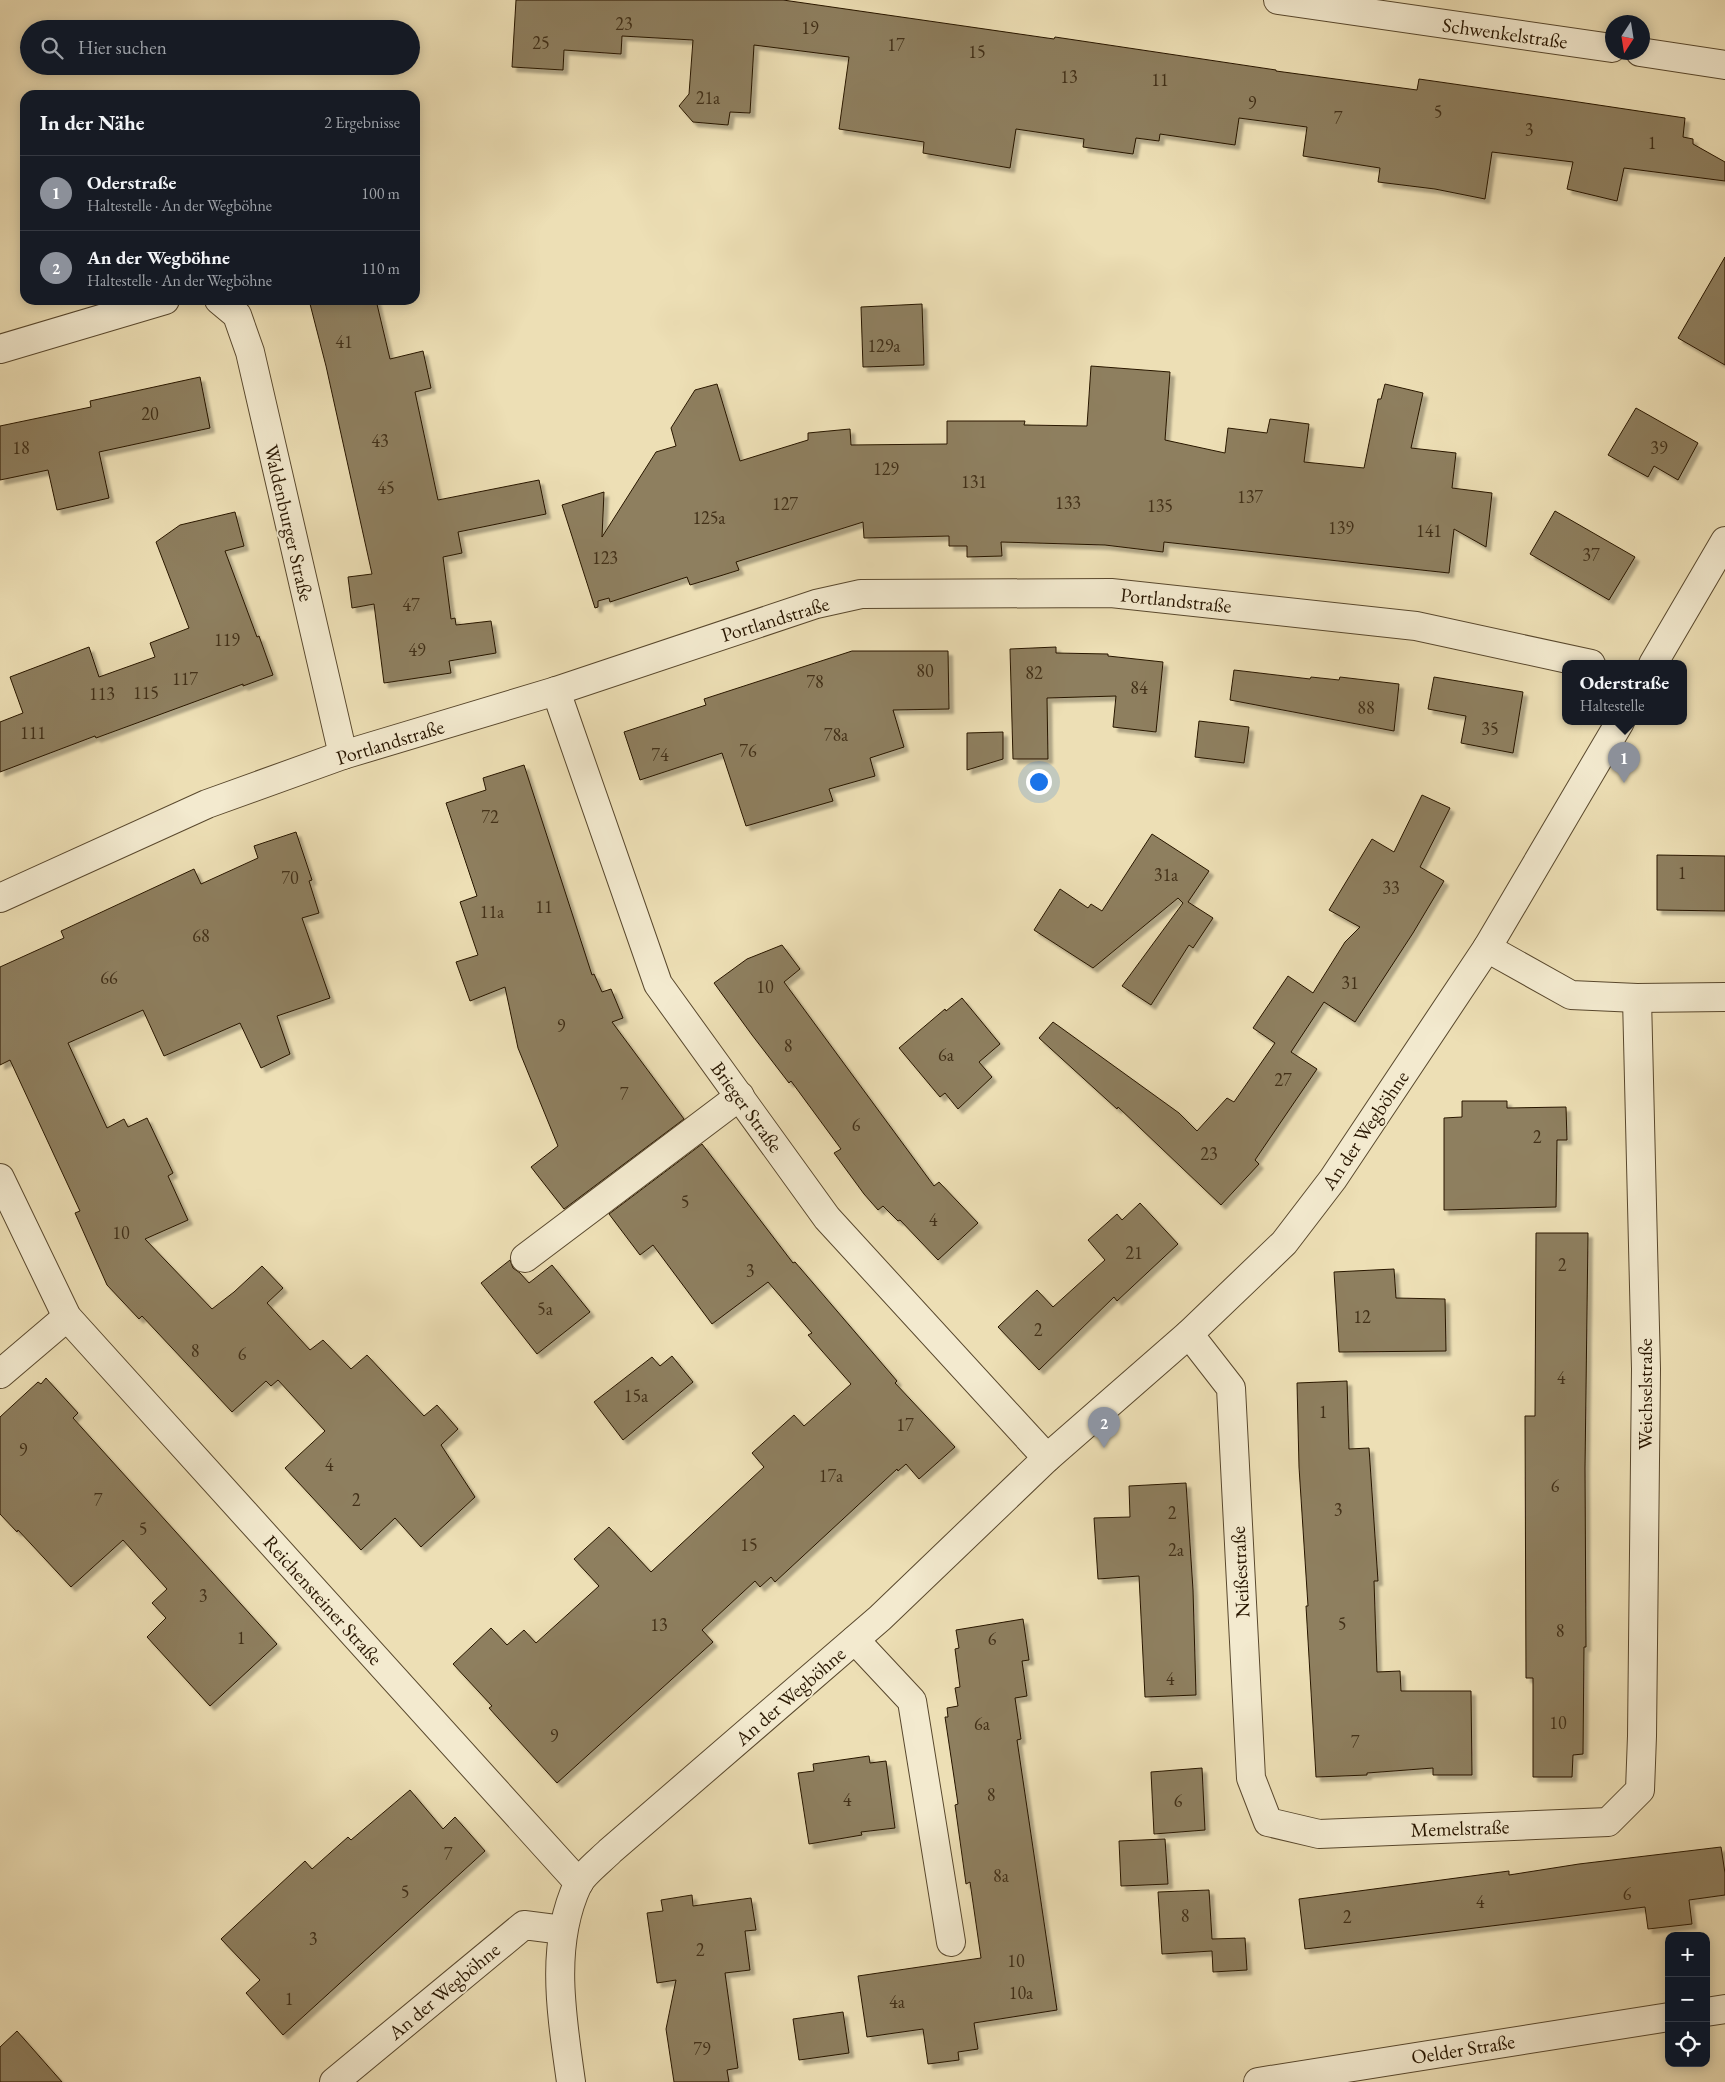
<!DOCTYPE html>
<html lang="de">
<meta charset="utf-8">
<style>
:root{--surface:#171b24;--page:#242831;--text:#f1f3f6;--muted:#9ea1a6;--line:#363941;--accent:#8c9099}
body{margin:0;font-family:"EB Garamond",serif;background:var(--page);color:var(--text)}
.controls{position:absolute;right:15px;bottom:15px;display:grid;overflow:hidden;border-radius:10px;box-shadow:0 2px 12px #0003}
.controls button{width:45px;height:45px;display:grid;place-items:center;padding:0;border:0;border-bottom:1px solid var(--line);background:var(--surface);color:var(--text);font:25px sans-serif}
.compass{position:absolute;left:1605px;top:15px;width:45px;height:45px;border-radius:50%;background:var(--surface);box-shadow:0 2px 12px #0003;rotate:192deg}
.you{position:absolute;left:1038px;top:781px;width:18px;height:18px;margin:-12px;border:4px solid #fff;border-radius:50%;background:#1a73e8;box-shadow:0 0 0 8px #1a73e833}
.badge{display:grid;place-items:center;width:32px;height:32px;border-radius:50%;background:var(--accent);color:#fff;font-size:16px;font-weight:700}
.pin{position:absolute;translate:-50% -41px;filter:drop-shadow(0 1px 2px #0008)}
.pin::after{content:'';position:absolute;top:26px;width:18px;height:15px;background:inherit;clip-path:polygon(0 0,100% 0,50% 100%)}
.popup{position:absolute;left:1562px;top:660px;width:125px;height:65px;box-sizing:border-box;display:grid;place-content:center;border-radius:10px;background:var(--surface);filter:drop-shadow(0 1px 4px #0005);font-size:16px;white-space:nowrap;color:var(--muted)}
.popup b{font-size:19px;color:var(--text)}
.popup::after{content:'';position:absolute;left:50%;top:100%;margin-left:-10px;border:10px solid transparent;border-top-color:var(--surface)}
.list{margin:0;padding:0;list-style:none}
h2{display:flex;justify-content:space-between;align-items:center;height:65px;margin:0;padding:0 20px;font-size:21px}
h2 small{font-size:16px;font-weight:400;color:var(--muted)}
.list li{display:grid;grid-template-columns:32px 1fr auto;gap:15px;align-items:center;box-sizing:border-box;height:75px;padding:0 20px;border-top:1px solid var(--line)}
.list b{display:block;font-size:19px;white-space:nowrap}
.list p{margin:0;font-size:16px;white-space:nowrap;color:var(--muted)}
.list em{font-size:16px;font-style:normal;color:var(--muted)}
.icon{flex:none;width:28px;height:28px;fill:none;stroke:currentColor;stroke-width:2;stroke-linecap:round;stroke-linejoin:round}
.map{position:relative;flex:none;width:1725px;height:2082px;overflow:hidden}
.search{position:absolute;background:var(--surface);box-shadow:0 2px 12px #0003;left:20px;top:20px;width:400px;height:55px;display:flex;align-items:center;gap:12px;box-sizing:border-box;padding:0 18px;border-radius:28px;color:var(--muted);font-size:19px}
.panel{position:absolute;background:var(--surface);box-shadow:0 2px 12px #0003;left:20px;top:90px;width:400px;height:215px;border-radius:15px}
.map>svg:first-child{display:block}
.building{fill:#8e7f5e;stroke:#281600;filter:url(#shadow)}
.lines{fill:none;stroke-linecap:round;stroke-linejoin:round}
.minor-casing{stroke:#59482d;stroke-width:30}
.minor{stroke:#f3eacf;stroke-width:28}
.labels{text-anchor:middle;stroke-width:4;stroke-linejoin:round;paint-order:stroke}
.number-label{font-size:18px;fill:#423018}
.street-label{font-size:20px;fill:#281600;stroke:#f3eacf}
</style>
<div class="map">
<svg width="1725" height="2082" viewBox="0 0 1725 2082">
<defs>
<filter id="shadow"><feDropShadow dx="4.5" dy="4.5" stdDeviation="1" flood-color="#0004"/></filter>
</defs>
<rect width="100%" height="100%" fill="#eddfb5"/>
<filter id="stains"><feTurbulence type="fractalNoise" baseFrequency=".004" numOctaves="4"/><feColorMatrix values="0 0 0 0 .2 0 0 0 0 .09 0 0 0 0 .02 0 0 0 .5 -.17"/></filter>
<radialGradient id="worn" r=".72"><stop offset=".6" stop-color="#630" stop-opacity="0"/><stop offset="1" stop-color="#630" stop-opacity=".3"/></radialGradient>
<g class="building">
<path d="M 516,0 L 783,0 L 1054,39 L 1055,37 L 1276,70 L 1276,71 L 1417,90 L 1419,79 L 1565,100 L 1685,118 L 1683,137 L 1693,139 L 1693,144 L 1725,162 L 1725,181 L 1624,168 L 1617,201 L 1567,189 L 1573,162 L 1492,152 L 1485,199 L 1435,189 L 1378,182 L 1380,168 L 1303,156 L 1307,127 L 1239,118 L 1235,145 L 1160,134 L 1159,141 L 1136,138 L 1133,154 L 1083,147 L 1084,139 L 1016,129 L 1010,168 L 923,153 L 924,142 L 839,129 L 849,57 L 754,45 L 750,113 L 730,112 L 728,125 L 693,122 L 679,106 L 689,94 L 693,40 L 622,36 L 621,54 L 564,50 L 563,70 L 512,67 Z"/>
<path d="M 1725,257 L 1725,365 L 1678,338 Z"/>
<path d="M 309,300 L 376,300 L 390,359 L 423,351 L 431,388 L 415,392 L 438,500 L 539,480 L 546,514 L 458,532 L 462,553 L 443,557 L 451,619 L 455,618 L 456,625 L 491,621 L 496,653 L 449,661 L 451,673 L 384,683 L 374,604 L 352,608 L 348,577 L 372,574 L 326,366 Z"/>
<path d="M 922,304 L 924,365 L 863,367 L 861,307 Z"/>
<path d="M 1091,366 L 1170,372 L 1165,440 L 1225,453 L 1228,428 L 1267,433 L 1270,419 L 1309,424 L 1304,462 L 1364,468 L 1378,399 L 1381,399 L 1385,384 L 1423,393 L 1411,448 L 1456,453 L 1452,488 L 1492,493 L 1486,547 L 1454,529 L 1449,573 L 1164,542 L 1163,552 L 1105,545 L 1001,542 L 1002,556 L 967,557 L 967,546 L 949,546 L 949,536 L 864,538 L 863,522 L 736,562 L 739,570 L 723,575 L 690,585 L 687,577 L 610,602 L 609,598 L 598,601 L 598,607 L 595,608 L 562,505 L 604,492 L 602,537 L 656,452 L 676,446 L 671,428 L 695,390 L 717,384 L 740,461 L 808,440 L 808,433 L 850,429 L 851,445 L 947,444 L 947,421 L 1025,421 L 1024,425 L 1087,426 Z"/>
<path d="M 200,377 L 210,428 L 99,452 L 109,498 L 57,510 L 48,470 L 0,480 L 0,426 L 91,407 L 90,401 Z"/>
<path d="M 1636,408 L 1698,443 L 1678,480 L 1654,466 L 1648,477 L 1608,455 Z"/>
<path d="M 1555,511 L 1635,557 L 1609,600 L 1530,554 Z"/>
<path d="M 235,512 L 244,546 L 225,551 L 257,637 L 259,636 L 273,675 L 243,686 L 243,684 L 96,738 L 95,736 L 0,772 L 0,722 L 23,713 L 10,677 L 89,647 L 99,677 L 155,657 L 150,643 L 189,628 L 156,542 L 180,525 Z"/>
<path d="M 1056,647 L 1056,653 L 1108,654 L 1108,656 L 1163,662 L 1156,732 L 1113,727 L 1116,696 L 1047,698 L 1048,759 L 1013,759 L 1010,649 Z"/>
<path d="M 852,651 L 948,651 L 949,709 L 893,710 L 904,747 L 870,758 L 875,776 L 829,789 L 833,801 L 746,826 L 722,753 L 640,780 L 624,732 L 706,705 L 704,699 Z"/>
<path d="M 1234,670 L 1310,679 L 1311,677 L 1339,680 L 1340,677 L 1399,684 L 1394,731 L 1230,700 Z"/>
<path d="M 1434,677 L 1523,692 L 1513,753 L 1461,743 L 1466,716 L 1428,709 Z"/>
<path d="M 1199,721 L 1249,727 L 1244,763 L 1195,757 Z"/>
<path d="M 1003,732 L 1003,759 L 967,770 L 967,733 Z"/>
<path d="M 524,765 L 592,975 L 594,974 L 602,992 L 611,989 L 623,1018 L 612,1022 L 684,1119 L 564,1209 L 531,1167 L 558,1146 L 518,1048 L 505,987 L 470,1001 L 456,962 L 478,955 L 460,902 L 477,896 L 446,803 L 486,790 L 483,778 Z"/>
<path d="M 1422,795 L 1450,808 L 1420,867 L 1444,881 L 1413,933 L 1355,1022 L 1324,1002 L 1291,1052 L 1317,1069 L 1255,1160 L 1259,1164 L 1221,1205 L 1118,1107 L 1117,1109 L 1039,1038 L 1053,1022 L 1179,1113 L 1197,1131 L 1227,1098 L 1234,1102 L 1275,1043 L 1253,1028 L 1288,976 L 1313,993 L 1345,942 L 1360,927 L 1329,910 L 1372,839 L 1394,852 Z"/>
<path d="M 296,832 L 312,880 L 309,881 L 319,913 L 302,918 L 330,998 L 277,1016 L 290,1054 L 261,1068 L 240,1023 L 164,1056 L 143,1010 L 68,1043 L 107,1128 L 124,1119 L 128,1127 L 147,1118 L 173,1173 L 168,1176 L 188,1220 L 145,1239 L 212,1309 L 234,1292 L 262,1266 L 283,1288 L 267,1303 L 310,1350 L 323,1340 L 351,1369 L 367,1355 L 424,1416 L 437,1405 L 458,1429 L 441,1445 L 475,1497 L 421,1547 L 395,1518 L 361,1550 L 285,1468 L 325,1431 L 278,1380 L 271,1386 L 266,1381 L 232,1412 L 142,1316 L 139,1319 L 107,1285 L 75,1213 L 80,1211 L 10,1060 L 0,1065 L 0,967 L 64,938 L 61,931 L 194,869 L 201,884 L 258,858 L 254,846 Z"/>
<path d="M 1152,834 L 1209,871 L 1188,902 L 1213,918 L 1193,948 L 1189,945 L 1151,1005 L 1122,986 L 1183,903 L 1178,898 L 1093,968 L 1034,930 L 1060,889 L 1088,908 L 1091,904 L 1102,911 Z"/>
<path d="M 1657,855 L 1725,856 L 1725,911 L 1657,910 Z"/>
<path d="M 782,945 L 800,969 L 784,982 L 934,1186 L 939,1182 L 978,1223 L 938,1260 L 900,1220 L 898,1221 L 883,1206 L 878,1210 L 864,1194 L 834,1153 L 841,1149 L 791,1081 L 789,1083 L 752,1035 L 714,983 L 747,959 Z"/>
<path d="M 962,998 L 1000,1044 L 979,1062 L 992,1077 L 958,1109 L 945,1093 L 940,1097 L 899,1048 L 945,1009 L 946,1011 Z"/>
<path d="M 1462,1101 L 1507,1101 L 1507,1108 L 1566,1107 L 1567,1140 L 1557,1140 L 1556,1207 L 1444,1210 L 1444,1118 L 1462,1117 Z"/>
<path d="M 702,1144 L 793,1263 L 795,1262 L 897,1381 L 895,1383 L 955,1447 L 919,1479 L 906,1464 L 898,1471 L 897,1469 L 775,1582 L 771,1577 L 760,1587 L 755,1581 L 702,1630 L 713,1642 L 557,1783 L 489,1708 L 492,1706 L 453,1664 L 491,1628 L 507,1645 L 524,1630 L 536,1643 L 599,1586 L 574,1559 L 609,1527 L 651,1572 L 764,1467 L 752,1453 L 794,1415 L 804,1426 L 851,1384 L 808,1335 L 812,1333 L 768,1282 L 712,1324 L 653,1245 L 640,1255 L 609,1214 Z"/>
<path d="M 1140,1203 L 1178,1244 L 1117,1301 L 1114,1297 L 1039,1370 L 998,1327 L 1037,1290 L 1053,1307 L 1105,1260 L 1088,1240 L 1117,1214 L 1122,1220 Z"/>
<path d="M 1536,1233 L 1588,1233 L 1585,1468 L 1586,1647 L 1584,1647 L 1583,1754 L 1573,1755 L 1572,1777 L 1533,1777 L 1533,1678 L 1526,1678 L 1525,1416 L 1535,1416 Z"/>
<path d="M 510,1260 L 513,1268 L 520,1273 L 529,1283 L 552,1265 L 590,1312 L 537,1354 L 481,1283 Z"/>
<path d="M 1394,1269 L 1396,1298 L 1445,1299 L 1446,1351 L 1339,1352 L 1334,1272 Z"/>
<path d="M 672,1356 L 693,1382 L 623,1440 L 594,1402 L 652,1357 L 660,1366 Z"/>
<path d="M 46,1378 L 78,1413 L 73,1418 L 277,1644 L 210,1706 L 147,1637 L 166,1618 L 152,1603 L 167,1589 L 123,1540 L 71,1587 L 18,1530 L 17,1532 L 0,1514 L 0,1417 L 38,1382 L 41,1384 Z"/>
<path d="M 1347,1381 L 1349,1449 L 1369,1448 L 1378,1581 L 1374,1581 L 1377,1672 L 1400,1671 L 1401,1691 L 1471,1691 L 1472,1775 L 1433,1775 L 1433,1768 L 1367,1773 L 1367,1775 L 1316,1777 L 1306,1606 L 1308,1606 L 1299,1467 L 1297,1383 Z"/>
<path d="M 1186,1483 L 1193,1590 L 1196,1695 L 1145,1697 L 1139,1576 L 1098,1579 L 1094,1518 L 1130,1517 L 1129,1486 Z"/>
<path d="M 1023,1619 L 1029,1660 L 1022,1661 L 1027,1696 L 1015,1698 L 1021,1739 L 1017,1740 L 1057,2010 L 974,2023 L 978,2049 L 958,2052 L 959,2060 L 928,2064 L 923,2029 L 867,2037 L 858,1976 L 981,1958 L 970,1882 L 966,1884 L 955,1805 L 958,1804 L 945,1717 L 948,1717 L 947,1708 L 958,1706 L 955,1688 L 960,1687 L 955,1649 L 959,1648 L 956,1630 Z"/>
<path d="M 869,1756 L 870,1763 L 886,1761 L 895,1828 L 861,1832 L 862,1835 L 809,1844 L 798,1773 L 814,1771 L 813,1764 Z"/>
<path d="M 1202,1768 L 1205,1830 L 1154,1834 L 1151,1772 Z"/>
<path d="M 410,1790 L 443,1829 L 455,1817 L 485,1851 L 283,2035 L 246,1993 L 260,1980 L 221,1939 L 305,1861 L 312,1869 L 348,1837 L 351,1840 Z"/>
<path d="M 1165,1839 L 1168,1884 L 1121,1886 L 1119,1841 Z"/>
<path d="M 1721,1847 L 1725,1873 L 1725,1895 L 1689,1900 L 1692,1924 L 1648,1929 L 1645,1907 L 1305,1949 L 1299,1899 L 1509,1871 L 1509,1875 L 1579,1864 Z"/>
<path d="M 1209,1890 L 1212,1939 L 1245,1938 L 1247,1970 L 1213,1972 L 1212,1951 L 1162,1954 L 1158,1892 Z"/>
<path d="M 692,1895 L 693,1906 L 751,1898 L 756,1930 L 745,1931 L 750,1970 L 725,1973 L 738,2068 L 727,2070 L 729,2082 L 674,2082 L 666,2029 L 676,1980 L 657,1983 L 647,1913 L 663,1911 L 661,1900 Z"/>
<path d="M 843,2012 L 849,2053 L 799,2060 L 793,2019 Z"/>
<path d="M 17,2031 L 62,2082 L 0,2082 L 0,2047 Z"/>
</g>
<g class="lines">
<g class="minor-casing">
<g id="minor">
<path d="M 1278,0 L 1612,48"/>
<path d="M 1640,52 L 1725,65"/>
<path d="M 219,300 L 237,315 L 250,352 L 343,755"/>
<path d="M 0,349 L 165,300"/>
<path d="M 1653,664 L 1725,541"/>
<path d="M 556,691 L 658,984 L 827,1218 L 1047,1458"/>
<path d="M 0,898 L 207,804 L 343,755 L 556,691 L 816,604 L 861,594 L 1111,593 L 1416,626 L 1591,664"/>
<path d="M 1487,948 L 1571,995 L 1637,998 L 1725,997"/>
<path d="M 0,1178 L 67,1317 L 579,1883"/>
<path d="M 525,1258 L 740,1096"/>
<path d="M 1189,1334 L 1231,1388 L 1251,1778 L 1268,1822 L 1319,1834 L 1608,1822 L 1640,1790 L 1642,1736 L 1646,1369 L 1637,998"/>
<path d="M 0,1374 L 67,1317"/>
<path d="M 855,1640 L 912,1701 L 951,1942"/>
<path d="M 1706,2012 L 1725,2009"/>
<path d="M 334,2082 L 524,1925 L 563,1930"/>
<path d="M 571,2082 C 562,2017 549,1946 578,1884 C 583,1874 601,1860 610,1851 L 880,1618 L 1047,1458 L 1189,1334 L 1284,1243 L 1333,1179 L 1487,948 L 1620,722"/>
<path d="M 1258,2082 L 1669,2017"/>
</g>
</g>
<use href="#minor" class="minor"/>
</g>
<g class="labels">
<g class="number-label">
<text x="624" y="30">23</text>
<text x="810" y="34">19</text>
<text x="541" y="49">25</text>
<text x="896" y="51">17</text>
<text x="977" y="58">15</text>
<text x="1069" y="83">13</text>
<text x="1160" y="86">11</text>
<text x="708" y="104">21a</text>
<text x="1252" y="109">9</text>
<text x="1438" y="118">5</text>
<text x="1338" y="124">7</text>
<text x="1529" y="136">3</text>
<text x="1652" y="149">1</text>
<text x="344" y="348">41</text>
<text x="884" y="352">129a</text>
<text x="150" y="420">20</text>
<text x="380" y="447">43</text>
<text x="21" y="454">18</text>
<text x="1659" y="454">39</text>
<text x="886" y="475">129</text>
<text x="974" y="488">131</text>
<text x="386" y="494">45</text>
<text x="1250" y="503">137</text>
<text x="1068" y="509">133</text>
<text x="785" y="510">127</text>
<text x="1160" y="512">135</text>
<text x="709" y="524">125a</text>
<text x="1341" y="534">139</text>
<text x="1429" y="537">141</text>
<text x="1591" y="561">37</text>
<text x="605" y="564">123</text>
<text x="411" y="611">47</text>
<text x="227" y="646">119</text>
<text x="417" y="656">49</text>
<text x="925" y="677">80</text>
<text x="1034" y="679">82</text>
<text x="185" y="685">117</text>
<text x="815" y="688">78</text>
<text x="1139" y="694">84</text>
<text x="146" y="699">115</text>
<text x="102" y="700">113</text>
<text x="1366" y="714">88</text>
<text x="1490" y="735">35</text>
<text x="33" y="739">111</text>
<text x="836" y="741">78a</text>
<text x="748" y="757">76</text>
<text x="660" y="761">74</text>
<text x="490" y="823">72</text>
<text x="1682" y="879">1</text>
<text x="1166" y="881">31a</text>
<text x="290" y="884">70</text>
<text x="1391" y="894">33</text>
<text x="544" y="913">11</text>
<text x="492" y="918">11a</text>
<text x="201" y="942">68</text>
<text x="109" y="984">66</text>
<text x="1350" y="989">31</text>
<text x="765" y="993">10</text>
<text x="561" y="1032">9</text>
<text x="788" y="1052">8</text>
<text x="946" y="1061">6a</text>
<text x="1283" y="1086">27</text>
<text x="624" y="1100">7</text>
<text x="856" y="1131">6</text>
<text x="1537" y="1143">2</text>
<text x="1209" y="1160">23</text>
<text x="685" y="1208">5</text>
<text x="933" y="1226">4</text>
<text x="121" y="1239">10</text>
<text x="1134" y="1259">21</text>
<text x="1562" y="1271">2</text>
<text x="750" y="1277">3</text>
<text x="545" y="1315">5a</text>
<text x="1362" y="1323">12</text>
<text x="1038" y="1336">2</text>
<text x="195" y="1357">8</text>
<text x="242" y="1360">6</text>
<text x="1561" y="1384">4</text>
<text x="636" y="1402">15a</text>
<text x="1323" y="1418">1</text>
<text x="905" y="1431">17</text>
<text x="23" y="1456">9</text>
<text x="329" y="1471">4</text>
<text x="831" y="1482">17a</text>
<text x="1555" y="1492">6</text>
<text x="98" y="1506">7</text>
<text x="356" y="1506">2</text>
<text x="1338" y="1516">3</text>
<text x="1172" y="1519">2</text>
<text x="143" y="1535">5</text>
<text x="749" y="1551">15</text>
<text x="1176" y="1556">2a</text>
<text x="203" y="1602">3</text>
<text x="1342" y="1630">5</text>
<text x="659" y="1631">13</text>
<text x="1560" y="1637">8</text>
<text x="241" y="1644">1</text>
<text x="992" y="1645">6</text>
<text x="1170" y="1685">4</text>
<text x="1558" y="1729">10</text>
<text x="982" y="1730">6a</text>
<text x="554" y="1742">9</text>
<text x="1355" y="1748">7</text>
<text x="991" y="1801">8</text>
<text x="847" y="1806">4</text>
<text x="1178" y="1807">6</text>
<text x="448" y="1860">7</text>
<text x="1001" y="1882">8a</text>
<text x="405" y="1898">5</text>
<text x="1627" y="1900">6</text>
<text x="1480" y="1908">4</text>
<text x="1185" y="1922">8</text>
<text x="1347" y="1923">2</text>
<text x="313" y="1945">3</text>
<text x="700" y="1956">2</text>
<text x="1016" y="1967">10</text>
<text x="1021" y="1999">10a</text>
<text x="289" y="2005">1</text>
<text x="897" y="2008">4a</text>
<text x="702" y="2055">79</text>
</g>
<g class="street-label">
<text transform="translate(1505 33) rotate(8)" y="7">Schwenkelstraße</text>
<text transform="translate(289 523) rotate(77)" y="7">Waldenburger Straße</text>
<text transform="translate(1176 600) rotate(6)" y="7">Portlandstraße</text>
<text transform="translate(775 619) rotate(-17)" y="7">Portlandstraße</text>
<text transform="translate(390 742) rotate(-17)" y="7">Portlandstraße</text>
<text transform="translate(747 1107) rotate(54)" y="7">Brieger Straße</text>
<text transform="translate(1365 1130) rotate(-56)" y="7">An der Wegböhne</text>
<text transform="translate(1645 1394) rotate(-90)" y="7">Weichselstraße</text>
<text transform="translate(1240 1572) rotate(-93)" y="7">Neißestraße</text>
<text transform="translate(323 1600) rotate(48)" y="7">Reichensteiner Straße</text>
<text transform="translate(790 1696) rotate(-41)" y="7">An der Wegböhne</text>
<text transform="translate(1460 1828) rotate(-2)" y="7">Memelstraße</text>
<text transform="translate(444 1991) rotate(-40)" y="7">An der Wegböhne</text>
<text transform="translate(1463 2049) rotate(-9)" y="7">Oelder Straße</text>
</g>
</g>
<rect width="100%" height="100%" filter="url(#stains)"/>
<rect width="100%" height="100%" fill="url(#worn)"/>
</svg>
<div class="controls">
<button>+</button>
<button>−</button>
<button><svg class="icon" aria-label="locate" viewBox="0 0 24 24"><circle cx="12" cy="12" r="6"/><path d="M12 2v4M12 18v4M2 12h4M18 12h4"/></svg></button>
</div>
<svg class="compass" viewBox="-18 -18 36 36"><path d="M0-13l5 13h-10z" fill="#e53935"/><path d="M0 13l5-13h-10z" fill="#9ea1a6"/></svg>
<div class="you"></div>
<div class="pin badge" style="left:1624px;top:783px">1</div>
<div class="popup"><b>Oderstraße</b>Haltestelle</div>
<div class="pin badge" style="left:1104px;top:1448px">2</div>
<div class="search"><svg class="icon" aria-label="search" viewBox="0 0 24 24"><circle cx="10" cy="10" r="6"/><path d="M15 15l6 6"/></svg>Hier suchen</div>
<section class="panel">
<h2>In der Nähe<small>2 Ergebnisse</small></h2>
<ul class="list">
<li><span class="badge">1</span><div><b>Oderstraße</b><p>Haltestelle · An der Wegböhne</p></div><em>100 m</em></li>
<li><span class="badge">2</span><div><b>An der Wegböhne</b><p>Haltestelle · An der Wegböhne</p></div><em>110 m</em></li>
</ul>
</section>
</div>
